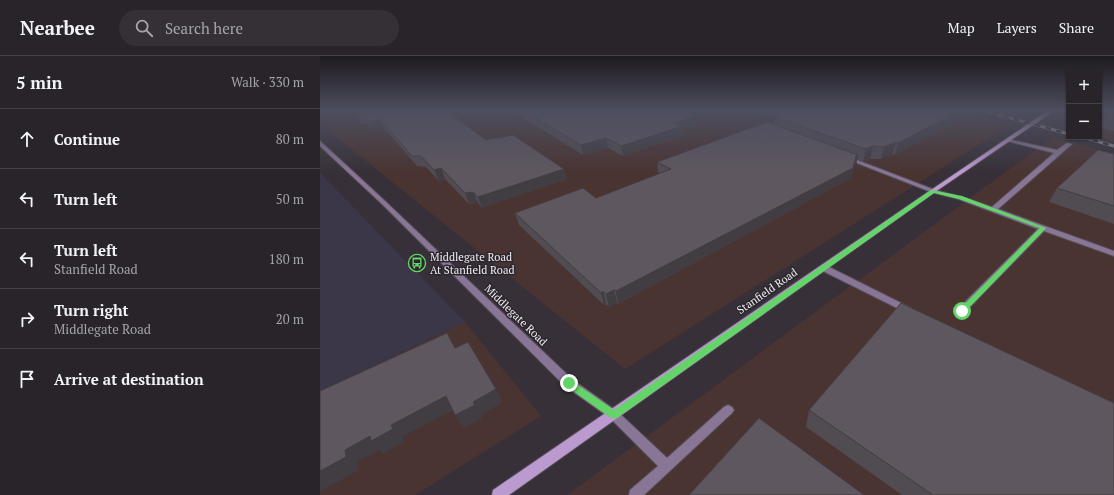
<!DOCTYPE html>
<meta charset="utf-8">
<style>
:root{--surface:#29242a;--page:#353036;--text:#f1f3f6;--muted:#a5a4a8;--line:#454147}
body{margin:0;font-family:"PT Serif",serif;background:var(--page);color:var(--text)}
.controls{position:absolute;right:12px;top:12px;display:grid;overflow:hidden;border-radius:0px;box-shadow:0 1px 3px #0004}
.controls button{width:36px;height:36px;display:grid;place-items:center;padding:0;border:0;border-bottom:1px solid var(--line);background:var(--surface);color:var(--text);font:20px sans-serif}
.stop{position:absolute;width:12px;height:12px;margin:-9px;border:3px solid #63d468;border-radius:50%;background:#fff}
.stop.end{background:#63d468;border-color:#fff;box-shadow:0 1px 4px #0008}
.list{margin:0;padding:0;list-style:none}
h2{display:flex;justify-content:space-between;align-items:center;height:52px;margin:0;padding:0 16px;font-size:17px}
h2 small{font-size:13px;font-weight:400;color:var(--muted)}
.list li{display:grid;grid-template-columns:26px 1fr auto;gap:12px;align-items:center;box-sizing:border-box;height:60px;padding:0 16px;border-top:1px solid var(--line)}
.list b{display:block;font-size:15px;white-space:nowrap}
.list p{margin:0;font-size:13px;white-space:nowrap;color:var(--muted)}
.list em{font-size:13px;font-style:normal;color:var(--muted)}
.icon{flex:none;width:22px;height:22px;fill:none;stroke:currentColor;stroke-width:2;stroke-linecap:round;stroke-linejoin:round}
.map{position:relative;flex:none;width:794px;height:439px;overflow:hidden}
header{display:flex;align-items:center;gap:24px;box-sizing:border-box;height:56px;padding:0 20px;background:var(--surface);border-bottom:1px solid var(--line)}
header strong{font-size:19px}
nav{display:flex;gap:22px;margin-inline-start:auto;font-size:14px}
.search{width:280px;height:36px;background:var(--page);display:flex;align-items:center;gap:10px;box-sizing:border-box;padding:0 14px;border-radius:22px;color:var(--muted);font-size:15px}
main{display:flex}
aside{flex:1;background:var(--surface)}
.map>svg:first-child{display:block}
.commercial{fill:#3b3749}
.industrial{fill:#493432}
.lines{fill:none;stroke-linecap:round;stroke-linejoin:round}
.lane-casing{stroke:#554e56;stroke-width:2}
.street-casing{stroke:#554e56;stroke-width:2}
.secondary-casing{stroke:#554e56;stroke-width:2}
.lane{fill:#897596;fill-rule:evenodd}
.street{fill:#897596;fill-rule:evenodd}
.secondary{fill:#ba9acf;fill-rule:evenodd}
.rail-casing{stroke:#8e888f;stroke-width:3}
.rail{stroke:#2c262e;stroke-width:2;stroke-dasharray:5.5;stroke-linecap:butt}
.wall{fill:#514b52}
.shaded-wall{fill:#423d42}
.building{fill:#5e575f;stroke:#423d42}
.route{fill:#63d468}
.labels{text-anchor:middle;stroke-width:3;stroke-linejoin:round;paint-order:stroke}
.poi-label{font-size:11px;fill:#f1edf2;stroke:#2c262e;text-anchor:start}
.street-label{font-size:11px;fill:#f1edf2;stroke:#2c262e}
</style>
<header>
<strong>Nearbee</strong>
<div class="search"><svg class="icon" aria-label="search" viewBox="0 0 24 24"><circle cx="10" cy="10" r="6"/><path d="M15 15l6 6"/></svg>Search here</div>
<nav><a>Map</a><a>Layers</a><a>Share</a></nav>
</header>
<main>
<aside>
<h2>5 min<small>Walk · 330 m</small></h2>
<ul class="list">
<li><svg class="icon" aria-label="ahead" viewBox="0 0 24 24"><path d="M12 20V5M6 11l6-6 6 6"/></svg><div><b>Continue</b></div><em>80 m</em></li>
<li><svg class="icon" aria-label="left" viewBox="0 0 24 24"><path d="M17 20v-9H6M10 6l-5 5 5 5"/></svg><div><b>Turn left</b></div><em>50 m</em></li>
<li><svg class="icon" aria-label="left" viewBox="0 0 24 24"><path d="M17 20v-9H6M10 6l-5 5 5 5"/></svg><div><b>Turn left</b><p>Stanfield Road</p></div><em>180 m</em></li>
<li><svg class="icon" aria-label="right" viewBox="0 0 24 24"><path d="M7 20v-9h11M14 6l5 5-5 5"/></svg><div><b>Turn right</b><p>Middlegate Road</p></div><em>20 m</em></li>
<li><svg class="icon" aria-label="arrive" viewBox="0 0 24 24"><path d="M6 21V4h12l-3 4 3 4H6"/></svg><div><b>Arrive at destination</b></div></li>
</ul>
</aside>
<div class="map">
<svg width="794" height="439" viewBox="0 0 794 439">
<rect width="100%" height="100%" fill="#373038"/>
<path class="commercial" d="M 0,117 L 145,266 L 0,335 Z"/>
<g class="industrial">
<path d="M 0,54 L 639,54 L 690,69 L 305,313 L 0,68 Z"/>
<path d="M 779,54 L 794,54 L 794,85 L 778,81 Z"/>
<path d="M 733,81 L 794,98 L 794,439 L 247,439 Z"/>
<path d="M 145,266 L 221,360 L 95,439 L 0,439 L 0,335 Z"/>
</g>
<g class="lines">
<g class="lane-casing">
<g id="lane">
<path d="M 687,83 L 737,94 L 747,87 L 752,88 L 678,153 L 794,195 L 794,200 L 724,175 L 644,257 L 638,257 L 637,255 L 638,253 L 718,173 L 638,143 L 611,136 L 524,102 L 529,101 L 615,134 L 642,141 L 672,151 L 734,97 L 687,85 Z"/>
<path d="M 501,210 L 507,210 L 591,252 L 592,254 L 591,256 L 585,256 L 501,214 L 500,212 Z"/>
<path d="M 408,349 L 412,351 L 414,354 L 412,357 L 324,439 L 309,439 L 310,434 L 338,410 L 290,362 L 288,359 L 290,356 L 294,354 L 298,356 L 347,402 L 404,351 Z"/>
</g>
</g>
<g class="street-casing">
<path id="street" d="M 0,85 L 66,146 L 253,324 L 298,356 L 300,359 L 298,362 L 294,364 L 290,362 L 245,330 L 62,148 L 0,90 Z"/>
</g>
<g class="secondary-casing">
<path id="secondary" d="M 729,54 L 735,54 L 615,136 L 189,439 L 172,439 L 173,434 L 611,134 Z"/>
</g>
<use href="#lane" class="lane"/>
<use href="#street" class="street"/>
<use href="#secondary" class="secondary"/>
<g class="rail-casing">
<g id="rail">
<path d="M 662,54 L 749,78"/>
<path d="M 762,81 L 794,90"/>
</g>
</g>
<use href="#rail" class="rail"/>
</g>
<g class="wall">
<path d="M 25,54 L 130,54 L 132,58 L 131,58 L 166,84 L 244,113 L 247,123 L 162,152 L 158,147 L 149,148 L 125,123 L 119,125 L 106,111 L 97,110 L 65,73 L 54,75 L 48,68 L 41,67 L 32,55 Z"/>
<path d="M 190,54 L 361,54 L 375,69 L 362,73 L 363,80 L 303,100 L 288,92 L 263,99 Z"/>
<path d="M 431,54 L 665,54 L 658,58 L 653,57 L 575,99 L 572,98 L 561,103 L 550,103 L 543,106 L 537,103 L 536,109 L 534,110 L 531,122 L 298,248 L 297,247 L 289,251 L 286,248 L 284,249 L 199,169 L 195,157 L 276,142 L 340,117 L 338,116 L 337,106 L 454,69 L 455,61 L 456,61 Z"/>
<path d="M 794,56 L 794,75 L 780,72 L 786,60 Z"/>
<path d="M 794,98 L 794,168 L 729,146 L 737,132 Z"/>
<path d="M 489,354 L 794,439 L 582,439 L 486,371 Z"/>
</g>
<g class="shaded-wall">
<path d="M 122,54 L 130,54 L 132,58 L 124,60 Z"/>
<path d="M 641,54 L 654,54 L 653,57 L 575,99 L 578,87 Z"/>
<path d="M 659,54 L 665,54 L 658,58 Z"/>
<path d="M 375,60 L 375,69 L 362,73 L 363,80 L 303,100 L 301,90 L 354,67 Z"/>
<path d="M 60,63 L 65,73 L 54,75 L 49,66 Z"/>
<path d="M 286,82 L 288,92 L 263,99 L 261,89 Z"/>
<path d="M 576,86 L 572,98 L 561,103 L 564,91 Z"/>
<path d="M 553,90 L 550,103 L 543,106 L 546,93 Z"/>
<path d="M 538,99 L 536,109 L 534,110 L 531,122 L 298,248 L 296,235 Z"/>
<path d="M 121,112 L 125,123 L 119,125 L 114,114 Z"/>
<path d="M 244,113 L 247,123 L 162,152 L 158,141 Z"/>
<path d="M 153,136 L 158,147 L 149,148 L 145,137 Z"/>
<path d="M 294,234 L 297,247 L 289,251 L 286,238 Z"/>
<path d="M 283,235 L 286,248 L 284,249 L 281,237 Z"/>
<path d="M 176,333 L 183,346 L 161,359 L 162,362 L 144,372 L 135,359 L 153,346 Z"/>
<path d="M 126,340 L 135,353 L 82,381 L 84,386 L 63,398 L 60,394 L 37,406 L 39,414 L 1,435 L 0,434 L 0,415 L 25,394 Z"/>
</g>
<g class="building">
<path d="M 33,54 L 126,54 L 166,84 L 193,79 L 244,113 L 158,141 L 153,136 L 145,137 L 121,112 L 114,114 L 101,100 L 92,100 L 60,63 L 49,66 L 43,59 L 36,58 Z"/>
<path d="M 202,54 L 361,54 L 375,60 L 354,67 L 362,70 L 301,90 L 286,82 L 261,89 Z"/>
<path d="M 471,54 L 641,54 L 578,87 L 576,86 L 564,91 L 553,90 L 546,93 L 455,61 Z"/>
<path d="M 794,56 L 794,62 L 786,60 Z"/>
<path d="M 447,66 L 538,99 L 536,100 L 533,112 L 296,235 L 294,234 L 286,238 L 283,235 L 281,237 L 195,157 L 263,132 L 276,142 L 351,113 L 337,106 Z"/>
<path d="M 778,94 L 794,98 L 794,150 L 737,132 Z"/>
<path d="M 581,247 L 794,347 L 794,439 L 613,439 L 489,354 Z"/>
<path d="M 127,277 L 135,292 L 148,286 L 176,333 L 153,346 L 155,349 L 135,359 L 126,340 L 71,369 L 73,373 L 51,385 L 50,380 L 25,394 L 26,401 L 0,415 L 0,335 Z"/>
<path d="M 439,362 L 544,439 L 369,439 Z"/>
</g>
<linearGradient id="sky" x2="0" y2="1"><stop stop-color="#1e1a1f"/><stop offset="0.47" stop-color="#4d4e5e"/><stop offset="1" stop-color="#4d4e5e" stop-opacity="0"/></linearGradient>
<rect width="794" height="116" fill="url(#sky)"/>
<path class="route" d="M 611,134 L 642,140 L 726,172 L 644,257 L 642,257 L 638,255 L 720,172 L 639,143 L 614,137 L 297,362 L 291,362 L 246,330 L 244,327 L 246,325 L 252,325 L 294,354 Z"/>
<defs>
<g id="bus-ring" transform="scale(0.9)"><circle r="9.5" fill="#2c262e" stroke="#63d468" stroke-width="1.5"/><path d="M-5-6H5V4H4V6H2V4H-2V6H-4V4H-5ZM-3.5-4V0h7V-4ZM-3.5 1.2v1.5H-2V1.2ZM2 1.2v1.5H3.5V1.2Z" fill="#63d468"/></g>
</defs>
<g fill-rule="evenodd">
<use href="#bus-ring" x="97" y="207"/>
</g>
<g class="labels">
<g class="poi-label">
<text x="110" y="205">Middlegate Road<tspan x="110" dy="13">At Stanfield Road</tspan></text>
</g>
<g class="street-label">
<text transform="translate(447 235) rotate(-35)" y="4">Stanfield Road</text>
<text transform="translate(196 259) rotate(44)" y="4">Middlegate Road</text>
</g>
</g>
</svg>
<div class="controls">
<button>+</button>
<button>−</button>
</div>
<div class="stop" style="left:642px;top:255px"></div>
<div class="stop end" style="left:249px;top:327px"></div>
</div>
</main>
